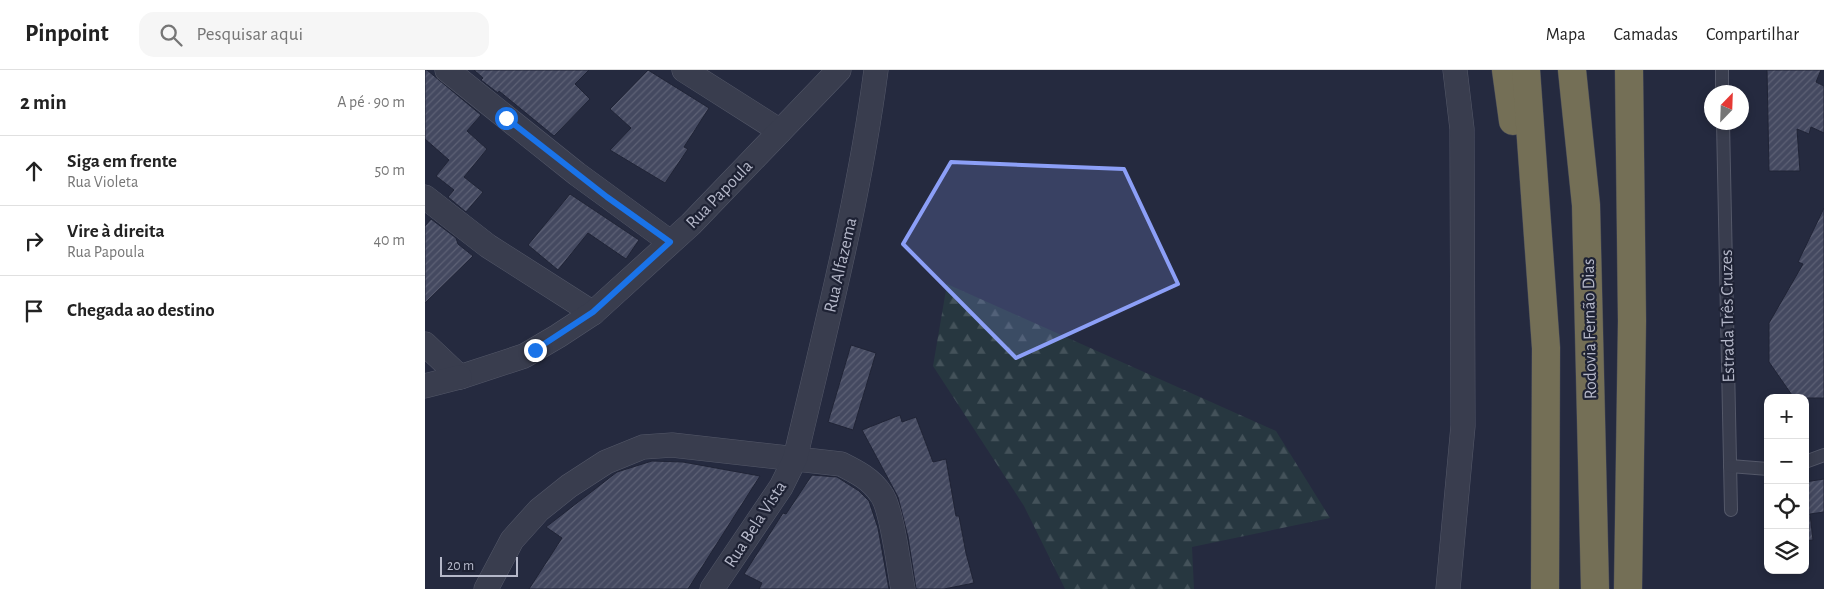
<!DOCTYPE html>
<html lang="pt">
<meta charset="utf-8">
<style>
:root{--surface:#fff;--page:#f6f6f6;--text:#222;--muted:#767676;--line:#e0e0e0}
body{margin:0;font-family:"Alegreya Sans",sans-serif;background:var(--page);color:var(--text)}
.controls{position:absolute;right:15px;bottom:15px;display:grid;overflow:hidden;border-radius:10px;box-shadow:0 2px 8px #0003}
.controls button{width:45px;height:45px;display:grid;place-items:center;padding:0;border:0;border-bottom:1px solid var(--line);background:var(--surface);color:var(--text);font:25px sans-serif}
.compass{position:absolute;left:1279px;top:15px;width:45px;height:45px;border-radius:50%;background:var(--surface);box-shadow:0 2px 8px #0003;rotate:23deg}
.scale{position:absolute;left:15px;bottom:12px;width:78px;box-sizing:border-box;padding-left:5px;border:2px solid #b5b8c9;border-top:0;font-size:14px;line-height:18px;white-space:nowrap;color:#b5b8c9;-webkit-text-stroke:4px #1e2234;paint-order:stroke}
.stop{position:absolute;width:15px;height:15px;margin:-11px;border:4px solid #1a73e8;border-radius:50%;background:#fff}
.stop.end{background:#1a73e8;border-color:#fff;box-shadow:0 1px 5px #0008}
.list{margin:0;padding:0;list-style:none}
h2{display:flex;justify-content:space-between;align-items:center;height:65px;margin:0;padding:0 20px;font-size:21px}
h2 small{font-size:16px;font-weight:400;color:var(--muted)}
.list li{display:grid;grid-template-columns:32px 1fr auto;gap:15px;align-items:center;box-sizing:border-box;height:70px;padding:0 20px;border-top:1px solid var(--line)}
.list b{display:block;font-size:19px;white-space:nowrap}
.list p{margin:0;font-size:16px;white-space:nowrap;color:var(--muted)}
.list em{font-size:16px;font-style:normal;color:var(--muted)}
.icon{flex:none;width:28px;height:28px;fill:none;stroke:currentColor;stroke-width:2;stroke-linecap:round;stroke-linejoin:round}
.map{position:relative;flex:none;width:1399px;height:519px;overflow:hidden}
header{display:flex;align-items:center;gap:30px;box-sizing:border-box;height:70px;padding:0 25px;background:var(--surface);border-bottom:1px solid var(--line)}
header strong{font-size:24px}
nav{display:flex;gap:28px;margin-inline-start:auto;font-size:18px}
.search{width:350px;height:45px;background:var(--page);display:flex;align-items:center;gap:12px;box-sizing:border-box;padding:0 18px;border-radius:15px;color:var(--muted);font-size:19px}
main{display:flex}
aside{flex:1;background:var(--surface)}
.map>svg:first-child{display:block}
.forest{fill:url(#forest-firs)}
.building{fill:url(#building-hatch);stroke:#202436}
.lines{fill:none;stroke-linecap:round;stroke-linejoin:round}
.lane-casing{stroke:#545869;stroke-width:14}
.street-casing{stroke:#545869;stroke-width:25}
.highway-casing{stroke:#414556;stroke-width:29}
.lane{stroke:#393d4e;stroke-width:12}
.street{stroke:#393d4e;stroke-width:24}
.highway{stroke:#746f56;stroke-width:28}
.route{stroke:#1a73e8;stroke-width:6}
.marked{fill:#8c9ff7;fill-opacity:0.2;stroke:#8c9ff7;stroke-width:4;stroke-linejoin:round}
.labels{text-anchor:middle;stroke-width:4.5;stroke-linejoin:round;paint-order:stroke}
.street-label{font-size:18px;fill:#b5b8c9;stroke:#1e2234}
</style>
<header>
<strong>Pinpoint</strong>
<div class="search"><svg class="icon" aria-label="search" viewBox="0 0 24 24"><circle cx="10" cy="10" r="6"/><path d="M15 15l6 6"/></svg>Pesquisar aqui</div>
<nav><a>Mapa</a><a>Camadas</a><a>Compartilhar</a></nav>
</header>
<main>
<aside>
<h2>2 min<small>A pé · 90 m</small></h2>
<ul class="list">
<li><svg class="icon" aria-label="ahead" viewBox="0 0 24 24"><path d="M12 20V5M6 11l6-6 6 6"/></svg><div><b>Siga em frente</b><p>Rua Violeta</p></div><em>50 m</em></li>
<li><svg class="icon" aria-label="right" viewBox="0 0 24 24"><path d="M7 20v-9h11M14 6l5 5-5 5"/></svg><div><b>Vire à direita</b><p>Rua Papoula</p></div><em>40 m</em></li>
<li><svg class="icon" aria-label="arrive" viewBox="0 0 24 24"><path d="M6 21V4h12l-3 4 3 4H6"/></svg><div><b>Chegada ao destino</b></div></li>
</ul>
</aside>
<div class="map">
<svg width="1399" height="519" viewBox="0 0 1399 519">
<defs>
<pattern id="forest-firs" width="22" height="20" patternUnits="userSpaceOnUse" patternTransform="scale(1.25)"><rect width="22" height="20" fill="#273740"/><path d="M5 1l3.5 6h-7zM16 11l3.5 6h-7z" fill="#44525a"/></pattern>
<pattern id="building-hatch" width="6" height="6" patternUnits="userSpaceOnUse" patternTransform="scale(1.25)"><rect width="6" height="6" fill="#444960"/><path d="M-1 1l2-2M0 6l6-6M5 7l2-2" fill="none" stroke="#5d6175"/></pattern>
</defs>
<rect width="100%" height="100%" fill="#252a3f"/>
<path class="forest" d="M 522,214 L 851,361 L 905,448 L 767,477 L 769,519 L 640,519 L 599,436 L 508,296 Z"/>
<g class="building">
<path d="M 0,0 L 2,0 L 56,45 L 42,61 L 62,79 L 39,107 L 58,122 L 41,142 L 23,127 L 29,120 L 11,106 L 24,90 L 0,69 Z"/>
<path d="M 49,0 L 164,0 L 150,14 L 165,29 L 129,66 L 74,21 L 73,23 L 56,10 L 58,8 Z"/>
<path d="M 223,0 L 284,38 L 259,77 L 263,79 L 240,113 L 185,80 L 206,58 L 185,39 Z"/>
<path d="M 1342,0 L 1396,0 L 1391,12 L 1399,16 L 1399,63 L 1386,57 L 1384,64 L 1372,59 L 1375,101 L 1344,101 Z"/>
<path d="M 145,124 L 214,170 L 201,189 L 163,163 L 133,200 L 103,175 Z"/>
<path d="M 1399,138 L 1399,328 L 1369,328 L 1344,292 L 1344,253 L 1378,194 L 1373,192 Z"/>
<path d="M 6,149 L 31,168 L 33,174 L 48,186 L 0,233 L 0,156 Z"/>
<path d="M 426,275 L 451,283 L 428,360 L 403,352 Z"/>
<path d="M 475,345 L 477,352 L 491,347 L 508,392 L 521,389 L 531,446 L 534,446 L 541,483 L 549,513 L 519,519 L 491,519 L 483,467 L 473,427 L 437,360 Z"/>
<path d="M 227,391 L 258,392 L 335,406 L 263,519 L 104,519 L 137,468 L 121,457 L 192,402 Z"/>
<path d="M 387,405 L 412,407 L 434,421 L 444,431 L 453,458 L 464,519 L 334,519 L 337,513 L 319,504 L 358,443 L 361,444 Z"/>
<path d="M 1399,409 L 1399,442 L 1385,444 L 1388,470 L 1380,471 L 1380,412 Z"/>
</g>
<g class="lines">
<g class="lane-casing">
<g id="lane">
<path d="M 1297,0 L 1297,22"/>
<path d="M 1298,52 L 1306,440"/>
<path d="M 1380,392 L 1399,385"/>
<path d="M 1305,396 L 1343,399"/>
</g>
</g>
<g class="street-casing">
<g id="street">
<path d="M 22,0 L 152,104 L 245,172"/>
<path d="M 259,0 L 355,61"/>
<path d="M 0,127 L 63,176 L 168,243"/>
<path d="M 0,274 L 35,307 L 99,286 L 133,266 L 168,243 L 266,154 L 414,0"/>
<path d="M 0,316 L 35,307"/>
<path d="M 61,519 L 87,470 L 114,440 L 144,416 L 181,392 L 218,377 L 247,375 L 416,394 C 432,402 446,409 456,424 C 467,438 474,499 478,519"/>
<path d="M 287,519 L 356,417 L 370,389 C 400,260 434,131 451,0"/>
<path d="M 1023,519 L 1038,356 L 1037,59 L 1030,0"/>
</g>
</g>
<g class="highway-casing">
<g id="highway">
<path d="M 1081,0 L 1088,51"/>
<path d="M 1101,0 L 1121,278 L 1120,519"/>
<path d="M 1147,0 L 1161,135 L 1170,519"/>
<path d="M 1203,519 L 1207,251 L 1204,0"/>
</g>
</g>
<use href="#lane" class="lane"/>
<use href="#street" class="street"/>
<use href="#highway" class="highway"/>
</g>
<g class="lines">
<path class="route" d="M 81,48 L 182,127 L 245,172 L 168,242 L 110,280"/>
</g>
<path class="marked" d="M 526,92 L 699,99 L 753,214 L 591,288 L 478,174 Z"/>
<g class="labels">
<g class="street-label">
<text transform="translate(294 124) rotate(-46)" y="6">Rua Papoula</text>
<text transform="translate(415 195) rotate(-77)" y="6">Rua Alfazema</text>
<text transform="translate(1302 246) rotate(-91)" y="6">Estrada Três Cruzes</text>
<text transform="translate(1164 259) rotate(-91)" y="6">Rodovia Fernão Dias</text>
<text transform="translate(330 454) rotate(-57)" y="6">Rua Bela Vista</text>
</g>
</g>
</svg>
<div class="controls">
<button>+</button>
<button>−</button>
<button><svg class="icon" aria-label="locate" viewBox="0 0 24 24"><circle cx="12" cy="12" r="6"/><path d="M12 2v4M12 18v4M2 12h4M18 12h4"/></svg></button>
<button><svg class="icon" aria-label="layers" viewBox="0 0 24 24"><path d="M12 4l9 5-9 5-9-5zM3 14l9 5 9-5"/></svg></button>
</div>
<svg class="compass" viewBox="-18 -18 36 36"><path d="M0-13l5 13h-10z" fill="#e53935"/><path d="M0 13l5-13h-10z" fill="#767676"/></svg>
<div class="scale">20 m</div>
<div class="stop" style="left:81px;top:48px"></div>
<div class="stop end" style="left:110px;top:280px"></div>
</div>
</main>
